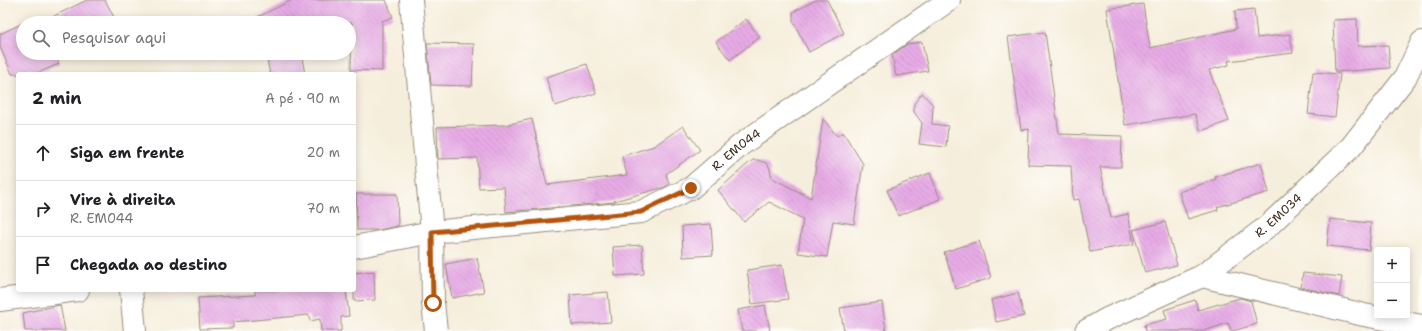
<!DOCTYPE html>
<html lang="pt">
<meta charset="utf-8">
<style>
:root{--surface:#fff;--page:#f2f2f2;--text:#202124;--muted:#757577;--line:#e0e0e0}
body{margin:0;font-family:"Shantell Sans",sans-serif;background:var(--page);color:var(--text)}
.controls{position:absolute;right:12px;bottom:12px;display:grid;overflow:hidden;border-radius:4px;box-shadow:0 2px 10px #0003}
.controls button{width:36px;height:36px;display:grid;place-items:center;padding:0;border:0;border-bottom:1px solid var(--line);background:var(--surface);color:var(--text);font:20px sans-serif}
.stop{position:absolute;width:12px;height:12px;margin:-9px;border:3px solid #b45309;border-radius:50%;background:#fff}
.stop.end{background:#b45309;border-color:#fff;box-shadow:0 1px 4px #0008}
.list{margin:0;padding:0;list-style:none}
h2{display:flex;justify-content:space-between;align-items:center;height:52px;margin:0;padding:0 16px;font-size:17px}
h2 small{font-size:13px;font-weight:400;color:var(--muted)}
.list li{display:grid;grid-template-columns:26px 1fr auto;gap:12px;align-items:center;box-sizing:border-box;height:56px;padding:0 16px;border-top:1px solid var(--line)}
.list b{display:block;font-size:15px;white-space:nowrap}
.list p{margin:0;font-size:13px;white-space:nowrap;color:var(--muted)}
.list em{font-size:13px;font-style:normal;color:var(--muted)}
.icon{flex:none;width:22px;height:22px;fill:none;stroke:currentColor;stroke-width:2;stroke-linecap:round;stroke-linejoin:round}
.map{position:relative;flex:none;width:1422px;height:331px;overflow:hidden}
.search{position:absolute;background:var(--surface);box-shadow:0 2px 10px #0003;left:16px;top:16px;width:340px;height:44px;display:flex;align-items:center;gap:10px;box-sizing:border-box;padding:0 14px;border-radius:22px;color:var(--muted);font-size:15px}
.panel{position:absolute;background:var(--surface);box-shadow:0 2px 10px #0003;left:16px;top:72px;width:340px;height:220px;border-radius:4px}
.map>svg:first-child{display:block}
.building{fill:url(#building-back-hatch)}
.lines{fill:none;stroke-linecap:round;stroke-linejoin:round}
.minor-casing{stroke:#988c7d;stroke-width:24}
.minor{stroke:#fff;stroke-width:22}
.route{stroke:#b45309;stroke-width:5}
.labels{text-anchor:middle;stroke-width:3;stroke-linejoin:round;paint-order:stroke}
.street-label{font-size:12px;fill:#3b2a1e;stroke:#fdfcf7}
</style>
<div class="map">
<svg width="1422" height="331" viewBox="0 0 1422 331">
<defs>
<pattern id="building-back-hatch" width="6" height="6" patternUnits="userSpaceOnUse"><rect width="6" height="6" fill="#e7abe6"/><path d="M-1 5l2 2M0 0l6 6M5-1l2 2" fill="none" stroke="#c793c5"/></pattern>
</defs>
<rect width="100%" height="100%" fill="#fdfcf7"/>
<filter id="ink" filterUnits="userSpaceOnUse"><feTurbulence type="fractalNoise" baseFrequency=".025" numOctaves="2"/><feDisplacementMap in="SourceGraphic" scale="8" xChannelSelector="R" yChannelSelector="G"/><feConvolveMatrix kernelMatrix="1 2 1 2 8 2 1 2 1" color-interpolation-filters="sRGB"/></filter>
<filter id="wash" filterUnits="userSpaceOnUse"><feTurbulence type="fractalNoise" baseFrequency=".012" numOctaves="4" result="noise"/><feDisplacementMap in="SourceGraphic" scale="16" xChannelSelector="R" yChannelSelector="G"/><feGaussianBlur stdDeviation="0.9" result="paint"/><feColorMatrix in="noise" values="0 0 0 0 0 0 0 0 0 0 0 0 0 0 0 0 0 1.4 0 .05"/><feComposite in="paint" operator="in"/></filter>
<g filter="url(#wash)">
<rect width="100%" height="100%" fill="#f6eedc"/>
<g id="blocks">
<g class="building">
<path d="M 87,0 L 105,0 L 117,23 L 24,23 L 38,17 L 40,23 Z"/>
<path d="M 292,0 L 386,0 L 393,17 L 382,21 L 382,71 L 351,70 L 352,23 L 246,23 Z"/>
<path d="M 816,0 L 827,0 L 844,33 L 809,52 L 793,21 L 793,12 Z"/>
<path d="M 1143,4 L 1150,48 L 1236,29 L 1235,11 L 1254,9 L 1257,38 L 1290,34 L 1293,53 L 1228,61 L 1229,65 L 1209,70 L 1229,121 L 1201,131 L 1195,114 L 1125,125 L 1107,9 Z"/>
<path d="M 746,19 L 760,37 L 730,60 L 716,42 Z"/>
<path d="M 1357,19 L 1358,46 L 1388,45 L 1390,68 L 1335,72 L 1333,20 Z"/>
<path d="M 23,23 L 23,53 L 54,53 L 59,64 L 35,74 L 12,74 L 0,47 L 0,34 Z"/>
<path d="M 1045,32 L 1059,134 L 1122,136 L 1121,167 L 1100,167 L 1111,218 L 1128,214 L 1134,244 L 1090,252 L 1079,199 L 1073,200 L 1071,166 L 1028,165 L 1029,129 L 1021,130 L 1008,37 Z"/>
<path d="M 922,42 L 928,71 L 896,76 L 892,55 L 907,44 Z"/>
<path d="M 427,43 L 474,44 L 472,86 L 431,85 Z"/>
<path d="M 275,53 L 301,53 L 305,74 L 270,74 L 266,55 Z"/>
<path d="M 587,64 L 596,93 L 555,106 L 546,77 Z"/>
<path d="M 1313,72 L 1340,74 L 1335,117 L 1308,114 Z"/>
<path d="M 922,93 L 933,105 L 932,124 L 948,126 L 946,147 L 919,144 L 922,123 L 914,112 L 914,104 Z"/>
<path d="M 532,119 L 547,185 L 627,175 L 622,156 L 654,146 L 683,126 L 700,150 L 666,174 L 669,184 L 665,187 L 614,201 L 615,202 L 506,212 L 504,187 L 479,188 L 477,158 L 438,159 L 437,127 L 505,125 Z"/>
<path d="M 823,119 L 837,136 L 843,132 L 863,164 L 854,224 L 833,221 L 827,257 L 798,253 L 803,219 L 769,202 L 744,222 L 718,190 L 749,163 L 753,160 L 758,160 L 766,163 L 769,166 L 772,178 L 811,198 Z"/>
<path d="M 1261,163 L 1269,192 L 1217,207 L 1218,210 L 1188,219 L 1179,192 L 1216,179 L 1215,177 Z"/>
<path d="M 930,173 L 940,199 L 898,216 L 887,190 Z"/>
<path d="M 356,194 L 397,194 L 398,226 L 379,230 L 357,230 Z"/>
<path d="M 1330,219 L 1371,223 L 1369,250 L 1327,246 Z"/>
<path d="M 1165,222 L 1177,265 L 1145,273 L 1133,230 Z"/>
<path d="M 711,224 L 713,255 L 683,257 L 682,226 Z"/>
<path d="M 979,241 L 991,278 L 956,289 L 944,252 Z"/>
<path d="M 642,245 L 644,274 L 615,276 L 613,247 Z"/>
<path d="M 477,258 L 484,292 L 452,298 L 446,264 Z"/>
<path d="M 782,265 L 788,299 L 752,304 L 747,270 Z"/>
<path d="M 374,271 L 375,300 L 354,301 L 354,273 Z"/>
<path d="M 1303,273 L 1342,277 L 1339,296 L 1301,287 Z"/>
<path d="M 255,290 L 346,290 L 349,316 L 341,317 L 341,331 L 321,331 L 320,319 L 310,321 L 309,315 L 233,322 L 233,328 L 200,329 L 198,298 L 255,295 Z"/>
<path d="M 608,292 L 611,322 L 572,325 L 570,295 Z"/>
<path d="M 1018,293 L 1024,316 L 996,322 L 991,300 Z"/>
<path d="M 1240,298 L 1251,301 L 1257,324 L 1233,331 L 1231,331 L 1228,323 L 1204,331 L 1145,331 L 1144,325 L 1167,319 L 1164,310 L 1195,300 L 1198,310 Z"/>
<path d="M 882,302 L 886,331 L 844,331 L 840,308 Z"/>
<path d="M 60,305 L 65,331 L 25,331 L 23,313 Z"/>
<path d="M 765,305 L 770,331 L 742,331 L 738,310 Z"/>
</g>
</g>
</g>
<g filter="url(#ink)">
<use href="#blocks" fill-opacity="0" stroke="#988c7d" stroke-width="1"/>
<g class="lines">
<g class="minor-casing">
<g id="minor">
<path d="M 411,0 L 432,232 L 433,303 L 436,331"/>
<path id="s1" d="M 354,247 L 432,232 L 641,212 L 691,188 L 742,144 L 949,0"/>
<path d="M 1202,276 L 1364,315 L 1422,326"/>
<path d="M 131,290 L 135,331"/>
<path d="M 0,300 L 78,290"/>
<path id="s2" d="M 1086,331 L 1107,319 L 1202,276 L 1268,226 L 1351,147 L 1405,78 L 1422,42"/>
</g>
</g>
<use href="#minor" class="minor"/>
</g>
</g>
<g class="lines" filter="url(#ink)">
<path class="route" d="M 433,303 L 432,232 L 641,212 L 691,188"/>
</g>
<g class="labels">
<g class="street-label">
<text dy="4" stroke="none"><textPath href="#s1" startOffset="404">R. EM044</textPath></text>
<text dy="4" stroke="none"><textPath href="#s2" startOffset="226">R. EM034</textPath></text>
</g>
</g>
</svg>
<div class="controls">
<button>+</button>
<button>−</button>
</div>
<div class="stop" style="left:433px;top:303px"></div>
<div class="stop end" style="left:691px;top:188px"></div>
<div class="search"><svg class="icon" aria-label="search" viewBox="0 0 24 24"><circle cx="10" cy="10" r="6"/><path d="M15 15l6 6"/></svg>Pesquisar aqui</div>
<section class="panel">
<h2>2 min<small>A pé · 90 m</small></h2>
<ul class="list">
<li><svg class="icon" aria-label="ahead" viewBox="0 0 24 24"><path d="M12 20V5M6 11l6-6 6 6"/></svg><div><b>Siga em frente</b></div><em>20 m</em></li>
<li><svg class="icon" aria-label="right" viewBox="0 0 24 24"><path d="M7 20v-9h11M14 6l5 5-5 5"/></svg><div><b>Vire à direita</b><p>R. EM044</p></div><em>70 m</em></li>
<li><svg class="icon" aria-label="arrive" viewBox="0 0 24 24"><path d="M6 21V4h12l-3 4 3 4H6"/></svg><div><b>Chegada ao destino</b></div></li>
</ul>
</section>
</div>
